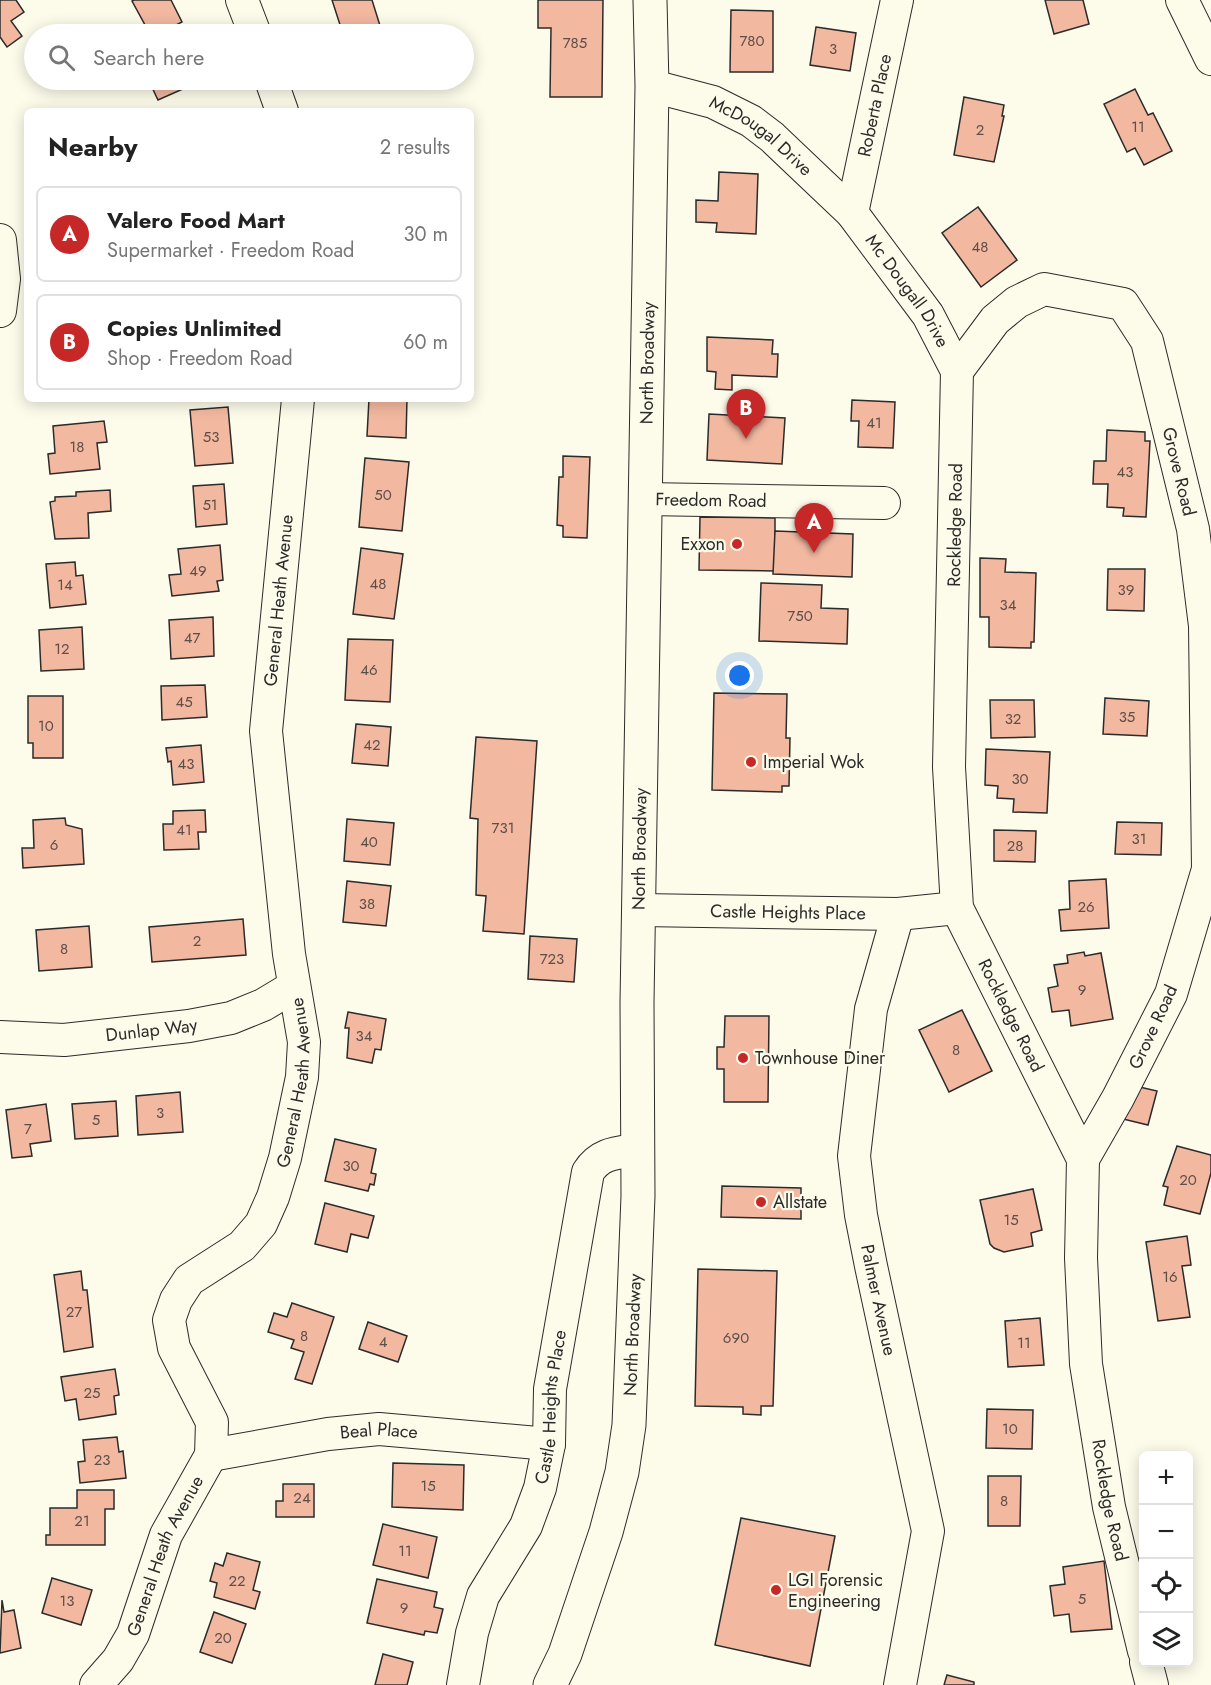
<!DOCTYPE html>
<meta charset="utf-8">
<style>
:root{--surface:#fff;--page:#f6f6f6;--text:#222;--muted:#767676;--line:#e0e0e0;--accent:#c62828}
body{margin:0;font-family:Jost,sans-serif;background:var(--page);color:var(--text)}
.controls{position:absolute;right:18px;bottom:18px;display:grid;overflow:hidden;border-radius:9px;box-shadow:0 3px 15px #0003}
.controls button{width:54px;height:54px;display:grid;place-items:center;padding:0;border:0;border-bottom:2px solid var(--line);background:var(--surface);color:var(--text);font:30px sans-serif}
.you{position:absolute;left:740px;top:676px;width:21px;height:21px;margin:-15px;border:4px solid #fff;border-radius:50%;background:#1a73e8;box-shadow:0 0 0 9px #1a73e833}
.badge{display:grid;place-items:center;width:39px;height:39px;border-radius:50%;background:var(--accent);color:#fff;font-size:20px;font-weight:700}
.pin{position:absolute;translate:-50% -50px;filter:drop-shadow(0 2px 3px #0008)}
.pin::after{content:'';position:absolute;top:32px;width:21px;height:18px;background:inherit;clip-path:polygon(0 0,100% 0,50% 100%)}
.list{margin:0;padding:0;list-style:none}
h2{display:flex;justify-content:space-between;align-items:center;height:78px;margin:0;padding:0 24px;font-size:26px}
h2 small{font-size:20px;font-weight:400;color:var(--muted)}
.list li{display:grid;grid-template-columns:39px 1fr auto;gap:18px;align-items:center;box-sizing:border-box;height:96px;margin:0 12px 12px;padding:0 12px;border:2px solid var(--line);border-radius:9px}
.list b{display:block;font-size:22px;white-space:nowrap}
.list p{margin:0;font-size:20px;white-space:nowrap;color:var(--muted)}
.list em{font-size:20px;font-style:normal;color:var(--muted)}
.icon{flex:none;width:33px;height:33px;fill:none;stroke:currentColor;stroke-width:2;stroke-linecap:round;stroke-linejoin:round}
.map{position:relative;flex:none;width:1211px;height:1685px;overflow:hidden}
.search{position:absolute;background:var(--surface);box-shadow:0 3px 15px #0003;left:24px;top:24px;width:450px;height:66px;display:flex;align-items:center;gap:15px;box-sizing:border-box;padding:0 21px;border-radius:33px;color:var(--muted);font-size:22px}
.panel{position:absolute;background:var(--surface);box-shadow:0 3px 15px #0003;left:24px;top:108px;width:450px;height:294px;border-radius:9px}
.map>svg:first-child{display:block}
.building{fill:#f2b8a0;stroke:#2b2b2b;stroke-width:1.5}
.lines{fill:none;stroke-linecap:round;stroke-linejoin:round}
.minor-casing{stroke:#2b2b2b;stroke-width:34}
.major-casing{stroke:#2b2b2b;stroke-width:35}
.minor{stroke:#fdfbea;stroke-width:32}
.major{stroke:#fdfbea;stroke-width:33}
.poi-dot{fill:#c62828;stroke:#fdfbea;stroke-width:2}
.labels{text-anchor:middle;stroke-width:4.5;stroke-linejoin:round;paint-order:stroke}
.number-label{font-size:15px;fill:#5d4e48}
.street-label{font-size:18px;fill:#2b2b2b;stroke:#fdfbea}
.poi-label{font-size:18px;fill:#2b2b2b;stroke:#fdfbea;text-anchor:start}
</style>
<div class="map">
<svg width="1211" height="1685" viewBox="0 0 1211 1685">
<rect width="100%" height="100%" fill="#fdfbea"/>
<g class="building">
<path d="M 0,0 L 16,0 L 24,12 L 11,21 L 22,36 L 7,47 L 0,37 Z"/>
<path d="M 134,0 L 171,0 L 182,22 L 159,34 L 150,34 L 132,1 Z"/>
<path d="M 332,0 L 372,0 L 382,32 L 343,34 Z"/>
<path d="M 538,0 L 603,0 L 602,97 L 550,97 L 551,28 L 538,28 Z"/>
<path d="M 1045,0 L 1083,0 L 1089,24 L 1054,34 Z"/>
<path d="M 731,10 L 773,11 L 773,72 L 730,72 Z"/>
<path d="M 816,27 L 856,33 L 850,71 L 810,65 Z"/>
<path d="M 151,80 L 203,80 L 158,100 L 149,81 Z"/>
<path d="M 1135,89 L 1148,115 L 1153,113 L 1172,151 L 1144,165 L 1135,148 L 1127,152 L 1104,104 Z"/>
<path d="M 964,97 L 1004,105 L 1002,116 L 1004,116 L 994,162 L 954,155 Z"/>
<path d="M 719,172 L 758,174 L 756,234 L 716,232 L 717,223 L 696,222 L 696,200 L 718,201 Z"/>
<path d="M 978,207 L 1017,260 L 981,287 L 942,233 Z"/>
<path d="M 707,337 L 773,340 L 772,354 L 778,354 L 777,377 L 732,375 L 732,390 L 715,389 L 716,372 L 707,371 Z"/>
<path d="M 369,399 L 407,399 L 406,438 L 367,436 Z"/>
<path d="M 852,400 L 895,402 L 893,448 L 858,447 L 859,421 L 851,421 Z"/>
<path d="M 228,407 L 233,463 L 195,466 L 190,410 Z"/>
<path d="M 709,414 L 785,418 L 782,464 L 707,460 Z"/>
<path d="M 104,421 L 107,442 L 97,443 L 100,469 L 50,474 L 48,454 L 55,453 L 53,426 Z"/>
<path d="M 1107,430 L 1145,432 L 1145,441 L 1150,441 L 1146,517 L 1123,516 L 1124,508 L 1107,507 L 1108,484 L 1093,484 L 1094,461 L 1106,461 Z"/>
<path d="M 563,456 L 590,457 L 587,538 L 563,537 L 563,526 L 557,525 L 559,477 L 563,477 Z"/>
<path d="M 365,458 L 409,462 L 402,531 L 359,527 Z"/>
<path d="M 224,484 L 227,524 L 196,527 L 193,486 Z"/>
<path d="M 110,490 L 111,511 L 88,513 L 89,538 L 55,539 L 50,502 L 55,501 L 55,497 L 76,496 L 76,492 Z"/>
<path d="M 700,517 L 775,518 L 775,571 L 699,570 Z"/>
<path d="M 775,531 L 853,534 L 852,577 L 773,574 Z"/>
<path d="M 220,545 L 223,580 L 217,581 L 219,591 L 172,596 L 169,575 L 181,574 L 178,549 Z"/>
<path d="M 361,548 L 403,554 L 394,619 L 353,614 Z"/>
<path d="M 980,558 L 1006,559 L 1005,572 L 1036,573 L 1034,642 L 1031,642 L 1031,648 L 989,647 L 989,617 L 980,617 Z"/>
<path d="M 75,562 L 76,576 L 83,575 L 86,604 L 50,608 L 46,564 Z"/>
<path d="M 1108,569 L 1145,569 L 1144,611 L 1107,610 Z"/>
<path d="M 761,583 L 822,585 L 821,608 L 848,609 L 847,644 L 759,641 Z"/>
<path d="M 213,617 L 214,656 L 171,659 L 169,620 Z"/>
<path d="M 82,627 L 84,669 L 41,671 L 39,630 Z"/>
<path d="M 348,639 L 393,640 L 390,702 L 345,700 Z"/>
<path d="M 205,685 L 207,717 L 162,720 L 161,686 Z"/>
<path d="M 714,693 L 787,694 L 786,738 L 790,738 L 789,786 L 782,786 L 782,792 L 712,790 Z"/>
<path d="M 28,696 L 63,696 L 63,758 L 33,758 L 33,743 L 28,743 Z"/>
<path d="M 1105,698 L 1149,701 L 1147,736 L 1103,734 Z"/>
<path d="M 990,700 L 1034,700 L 1035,737 L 991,738 Z"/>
<path d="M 356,724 L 391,727 L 388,766 L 352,763 Z"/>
<path d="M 476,737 L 537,741 L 524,934 L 483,931 L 486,896 L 476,895 L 478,819 L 470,818 Z"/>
<path d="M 201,745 L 204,782 L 173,785 L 171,761 L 168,762 L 166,748 Z"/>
<path d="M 986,749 L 1050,752 L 1047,813 L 1013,812 L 1014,799 L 997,798 L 998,786 L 985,785 Z"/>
<path d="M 205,810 L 206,832 L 198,832 L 199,849 L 164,850 L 163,824 L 173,824 L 173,811 Z"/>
<path d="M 65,818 L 66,825 L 82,829 L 84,864 L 23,868 L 22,848 L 34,848 L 33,820 Z"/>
<path d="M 347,819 L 394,823 L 390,865 L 344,861 Z"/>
<path d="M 1117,822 L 1162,823 L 1161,855 L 1115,854 Z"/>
<path d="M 994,830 L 1036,831 L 1035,862 L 994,861 Z"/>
<path d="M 1106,879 L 1109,928 L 1061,931 L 1059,910 L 1070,909 L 1069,881 Z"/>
<path d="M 347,881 L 391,886 L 386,926 L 343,922 Z"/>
<path d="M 243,919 L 246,955 L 152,962 L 149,927 Z"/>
<path d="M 89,926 L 92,967 L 39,971 L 36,930 Z"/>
<path d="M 530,936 L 577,939 L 574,982 L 528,979 Z"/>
<path d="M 1084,952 L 1085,956 L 1101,953 L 1113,1019 L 1071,1026 L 1069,1010 L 1052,1012 L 1048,988 L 1058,986 L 1054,965 L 1068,963 L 1067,955 Z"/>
<path d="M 962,1010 L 992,1071 L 949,1092 L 919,1030 Z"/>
<path d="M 348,1012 L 386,1019 L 381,1050 L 375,1049 L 372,1063 L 347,1058 L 349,1028 L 345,1028 Z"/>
<path d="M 725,1016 L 769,1016 L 768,1102 L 724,1102 L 724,1069 L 717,1069 L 717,1047 L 724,1047 Z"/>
<path d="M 1131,1085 L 1157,1091 L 1148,1125 L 1123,1119 Z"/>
<path d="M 180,1092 L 183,1132 L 138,1135 L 136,1096 Z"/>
<path d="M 116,1101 L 118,1136 L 75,1139 L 72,1104 Z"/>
<path d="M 46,1104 L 51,1141 L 30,1144 L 32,1156 L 12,1158 L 6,1110 Z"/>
<path d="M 335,1139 L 376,1149 L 371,1173 L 376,1174 L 374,1185 L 370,1184 L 368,1191 L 325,1181 Z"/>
<path d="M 1177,1146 L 1211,1155 L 1211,1173 L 1200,1214 L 1164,1205 L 1168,1187 L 1163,1186 Z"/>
<path d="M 722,1186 L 801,1188 L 801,1219 L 721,1217 Z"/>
<path d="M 1033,1189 L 1042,1230 L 1031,1233 L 1033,1246 L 1004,1252 L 994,1248 L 990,1244 L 980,1200 Z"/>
<path d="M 325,1203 L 374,1216 L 368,1238 L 351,1234 L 347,1252 L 315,1244 Z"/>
<path d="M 1187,1236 L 1191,1265 L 1182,1266 L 1190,1317 L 1158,1321 L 1146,1242 Z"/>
<path d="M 698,1269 L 777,1271 L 773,1406 L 761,1406 L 761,1415 L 743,1414 L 743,1407 L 695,1406 Z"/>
<path d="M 81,1271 L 83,1290 L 87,1290 L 93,1347 L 64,1352 L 54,1275 Z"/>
<path d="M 292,1303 L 334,1317 L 312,1384 L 295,1379 L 304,1352 L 291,1348 L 294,1340 L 268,1332 L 274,1313 L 287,1317 Z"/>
<path d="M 1040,1318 L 1044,1365 L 1008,1367 L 1005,1321 Z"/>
<path d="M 368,1322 L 407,1336 L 398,1362 L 359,1349 Z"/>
<path d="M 115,1369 L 119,1395 L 114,1396 L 116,1414 L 79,1420 L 76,1399 L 65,1401 L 61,1377 Z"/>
<path d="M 987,1409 L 1033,1410 L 1032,1449 L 986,1448 Z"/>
<path d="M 117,1437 L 119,1452 L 123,1451 L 126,1478 L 80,1483 L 78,1462 L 85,1461 L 83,1440 Z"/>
<path d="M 393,1463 L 464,1465 L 463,1510 L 392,1507 Z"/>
<path d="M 988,1476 L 1021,1476 L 1020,1526 L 988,1526 Z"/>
<path d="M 283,1484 L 314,1484 L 314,1517 L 276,1517 L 276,1501 L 283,1501 Z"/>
<path d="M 77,1490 L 114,1490 L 114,1509 L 105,1509 L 105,1545 L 46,1545 L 46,1535 L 50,1535 L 50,1508 L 77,1508 Z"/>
<path d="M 741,1518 L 835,1536 L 810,1666 L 715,1645 Z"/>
<path d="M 383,1524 L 437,1537 L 428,1578 L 373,1565 Z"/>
<path d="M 227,1553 L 260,1562 L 253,1590 L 260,1592 L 255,1609 L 214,1597 L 217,1583 L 210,1581 L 215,1563 L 223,1566 Z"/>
<path d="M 1104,1561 L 1112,1629 L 1071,1632 L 1069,1614 L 1054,1616 L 1050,1586 L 1065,1584 L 1063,1567 Z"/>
<path d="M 52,1578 L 92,1590 L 81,1625 L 42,1613 Z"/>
<path d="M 377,1579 L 437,1592 L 434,1607 L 443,1609 L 437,1633 L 425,1631 L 424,1635 L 367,1623 Z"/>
<path d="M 2,1600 L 4,1612 L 14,1610 L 21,1648 L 0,1653 Z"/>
<path d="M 214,1612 L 246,1624 L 232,1663 L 200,1652 Z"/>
<path d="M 383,1654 L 413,1662 L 407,1685 L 375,1685 Z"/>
<path d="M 947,1675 L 974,1682 L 974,1685 L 944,1685 Z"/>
</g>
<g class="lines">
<g class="minor-casing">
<g id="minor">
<path d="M 242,0 L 255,34"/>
<path d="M 1182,0 L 1211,59"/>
<path d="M 271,80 L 282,111"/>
<path id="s1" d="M 652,86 L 713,102 L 751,121 L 772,137 L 852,213 L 928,315 L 957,371 L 949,767 L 957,908 L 1083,1159 L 1081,1258 L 1086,1364 L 1109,1507 L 1144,1651"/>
<path id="s2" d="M 852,213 L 897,0"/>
<path d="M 0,240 L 4,279 L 0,311"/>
<path id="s3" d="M 957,371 L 995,320 L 1017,302 L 1044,289 L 1123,304 L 1147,341 L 1193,529 L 1205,626 L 1208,869 L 1171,994 L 1118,1098 L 1083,1159"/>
<path id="s4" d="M 645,499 L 884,503"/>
<path id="s5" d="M 641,910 L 898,914 L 957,908"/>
<path id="s6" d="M 898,914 L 871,1009 L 854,1156 L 861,1215 L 871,1266 L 928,1531 L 900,1685"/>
<path id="s7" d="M 0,1037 L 64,1040 L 189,1026 L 231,1018 L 263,1005 L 293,987"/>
<path id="s8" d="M 211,1455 L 328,1434 L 379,1429 L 549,1444"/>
<path d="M 1146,1662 L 1152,1685"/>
<path id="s9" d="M 96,1685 L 118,1660 L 133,1634 L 166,1535 L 211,1455 L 212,1422 L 174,1348 L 169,1320 L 176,1300 L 189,1280 L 242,1246 L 261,1224 L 273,1197 L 285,1158 L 302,1077 L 304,1042 L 289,954 L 266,731 L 298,399"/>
<path id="s10" d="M 463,1685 L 472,1633 L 483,1596 L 526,1526 L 540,1488 L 549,1444 L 550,1389 L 588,1172 C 600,1153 616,1153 637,1150"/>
</g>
</g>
<g class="major-casing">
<g id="major">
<path id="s11" d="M 550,1685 L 565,1654 L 606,1532 L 622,1472 L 629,1425 L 638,1196 L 637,1003 L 652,86 L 650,0"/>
</g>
</g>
<use href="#minor" class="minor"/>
<use href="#major" class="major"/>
</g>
<g class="poi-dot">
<circle cx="737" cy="544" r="6"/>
<circle cx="751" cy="762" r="6"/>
<circle cx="743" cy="1058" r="6"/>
<circle cx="761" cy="1202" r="6"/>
<circle cx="776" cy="1590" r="6"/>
</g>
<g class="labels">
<g class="number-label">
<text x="752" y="46">780</text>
<text x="575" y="48">785</text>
<text x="833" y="54">3</text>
<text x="1138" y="132">11</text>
<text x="980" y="135">2</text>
<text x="980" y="252">48</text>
<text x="874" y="428">41</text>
<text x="211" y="442">53</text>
<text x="77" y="452">18</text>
<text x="1125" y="477">43</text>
<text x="383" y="500">50</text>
<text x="210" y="510">51</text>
<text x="198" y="576">49</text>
<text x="378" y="589">48</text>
<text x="65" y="590">14</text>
<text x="1126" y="595">39</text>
<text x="1008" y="610">34</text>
<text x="800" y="621">750</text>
<text x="192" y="643">47</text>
<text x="62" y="654">12</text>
<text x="369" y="675">46</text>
<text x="184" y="707">45</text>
<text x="1127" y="722">35</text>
<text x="1013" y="724">32</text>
<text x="46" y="731">10</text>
<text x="372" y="750">42</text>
<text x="186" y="769">43</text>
<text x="1020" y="784">30</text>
<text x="503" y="833">731</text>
<text x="184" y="835">41</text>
<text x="1139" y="844">31</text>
<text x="369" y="847">40</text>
<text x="54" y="850">6</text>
<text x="1015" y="851">28</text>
<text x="367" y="909">38</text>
<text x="1086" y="912">26</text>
<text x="197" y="946">2</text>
<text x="64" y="954">8</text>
<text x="552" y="964">723</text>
<text x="1082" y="995">9</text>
<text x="364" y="1041">34</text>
<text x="956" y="1055">8</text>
<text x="160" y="1118">3</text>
<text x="96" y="1125">5</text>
<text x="28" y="1134">7</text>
<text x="351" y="1171">30</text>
<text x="1188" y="1185">20</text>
<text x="1011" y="1225">15</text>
<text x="1170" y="1282">16</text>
<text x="74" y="1317">27</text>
<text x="304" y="1341">8</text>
<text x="736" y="1343">690</text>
<text x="383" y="1347">4</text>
<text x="1024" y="1348">11</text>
<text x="92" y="1398">25</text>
<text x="1010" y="1434">10</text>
<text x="102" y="1465">23</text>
<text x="428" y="1491">15</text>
<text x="302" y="1503">24</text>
<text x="1004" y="1506">8</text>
<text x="82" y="1526">21</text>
<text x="405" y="1556">11</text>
<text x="237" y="1586">22</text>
<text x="1082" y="1604">5</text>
<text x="67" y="1606">13</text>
<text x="404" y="1613">9</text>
<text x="223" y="1643">20</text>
</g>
<g class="street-label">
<text dy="6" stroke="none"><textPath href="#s2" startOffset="110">Roberta Place</textPath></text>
<text dy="6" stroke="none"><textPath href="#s1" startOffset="122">McDougal Drive</textPath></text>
<text dy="6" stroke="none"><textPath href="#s1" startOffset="338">Mc Dougall Drive</textPath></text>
<text dy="6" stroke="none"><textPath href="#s11" startOffset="1335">North Broadway</textPath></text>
<text dy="6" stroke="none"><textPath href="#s3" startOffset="381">Grove Road</textPath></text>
<text dy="6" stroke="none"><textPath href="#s4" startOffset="66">Freedom Road</textPath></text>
<text transform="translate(955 525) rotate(-89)" y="6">Rockledge Road</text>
<text dy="6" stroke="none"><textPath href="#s9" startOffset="1174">General Heath Avenue</textPath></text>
<text dy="6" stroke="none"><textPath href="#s11" startOffset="849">North Broadway</textPath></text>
<text dy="6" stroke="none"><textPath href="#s5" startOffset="147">Castle Heights Place</textPath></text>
<text dy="6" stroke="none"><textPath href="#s1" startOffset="1090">Rockledge Road</textPath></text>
<text transform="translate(1153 1027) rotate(-65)" y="6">Grove Road</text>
<text dy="6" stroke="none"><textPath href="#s7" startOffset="152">Dunlap Way</textPath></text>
<text dy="6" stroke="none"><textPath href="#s9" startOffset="688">General Heath Avenue</textPath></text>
<text dy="6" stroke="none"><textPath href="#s6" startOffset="393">Palmer Avenue</textPath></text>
<text dy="6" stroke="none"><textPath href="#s11" startOffset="363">North Broadway</textPath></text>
<text dy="6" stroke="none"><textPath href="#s10" startOffset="296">Castle Heights Place</textPath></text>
<text dy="6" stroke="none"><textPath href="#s8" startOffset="170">Beal Place</textPath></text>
<text dy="6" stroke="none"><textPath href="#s1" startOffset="1594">Rockledge Road</textPath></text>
<text dy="6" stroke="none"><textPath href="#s9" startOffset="148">General Heath Avenue</textPath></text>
</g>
<g class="poi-label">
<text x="725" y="550" text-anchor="end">Exxon</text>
<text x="763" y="768">Imperial Wok</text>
<text x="755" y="1064">Townhouse Diner</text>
<text x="773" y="1208">Allstate</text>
<text x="788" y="1586">LGI Forensic<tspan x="788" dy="21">Engineering</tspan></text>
</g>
</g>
</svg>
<div class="controls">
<button>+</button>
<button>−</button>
<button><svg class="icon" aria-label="locate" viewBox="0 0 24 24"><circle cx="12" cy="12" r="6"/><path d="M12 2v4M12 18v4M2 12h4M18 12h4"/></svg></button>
<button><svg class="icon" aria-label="layers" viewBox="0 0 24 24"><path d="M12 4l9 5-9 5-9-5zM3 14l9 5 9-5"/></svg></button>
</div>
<div class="you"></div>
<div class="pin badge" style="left:814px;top:553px">A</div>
<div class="pin badge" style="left:746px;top:439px">B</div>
<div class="search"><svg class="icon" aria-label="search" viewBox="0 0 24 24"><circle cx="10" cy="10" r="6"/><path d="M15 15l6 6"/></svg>Search here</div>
<section class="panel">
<h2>Nearby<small>2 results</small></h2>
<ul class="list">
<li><span class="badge">A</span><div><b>Valero Food Mart</b><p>Supermarket · Freedom Road</p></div><em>30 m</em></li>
<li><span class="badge">B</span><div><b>Copies Unlimited</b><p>Shop · Freedom Road</p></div><em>60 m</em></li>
</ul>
</section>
</div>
